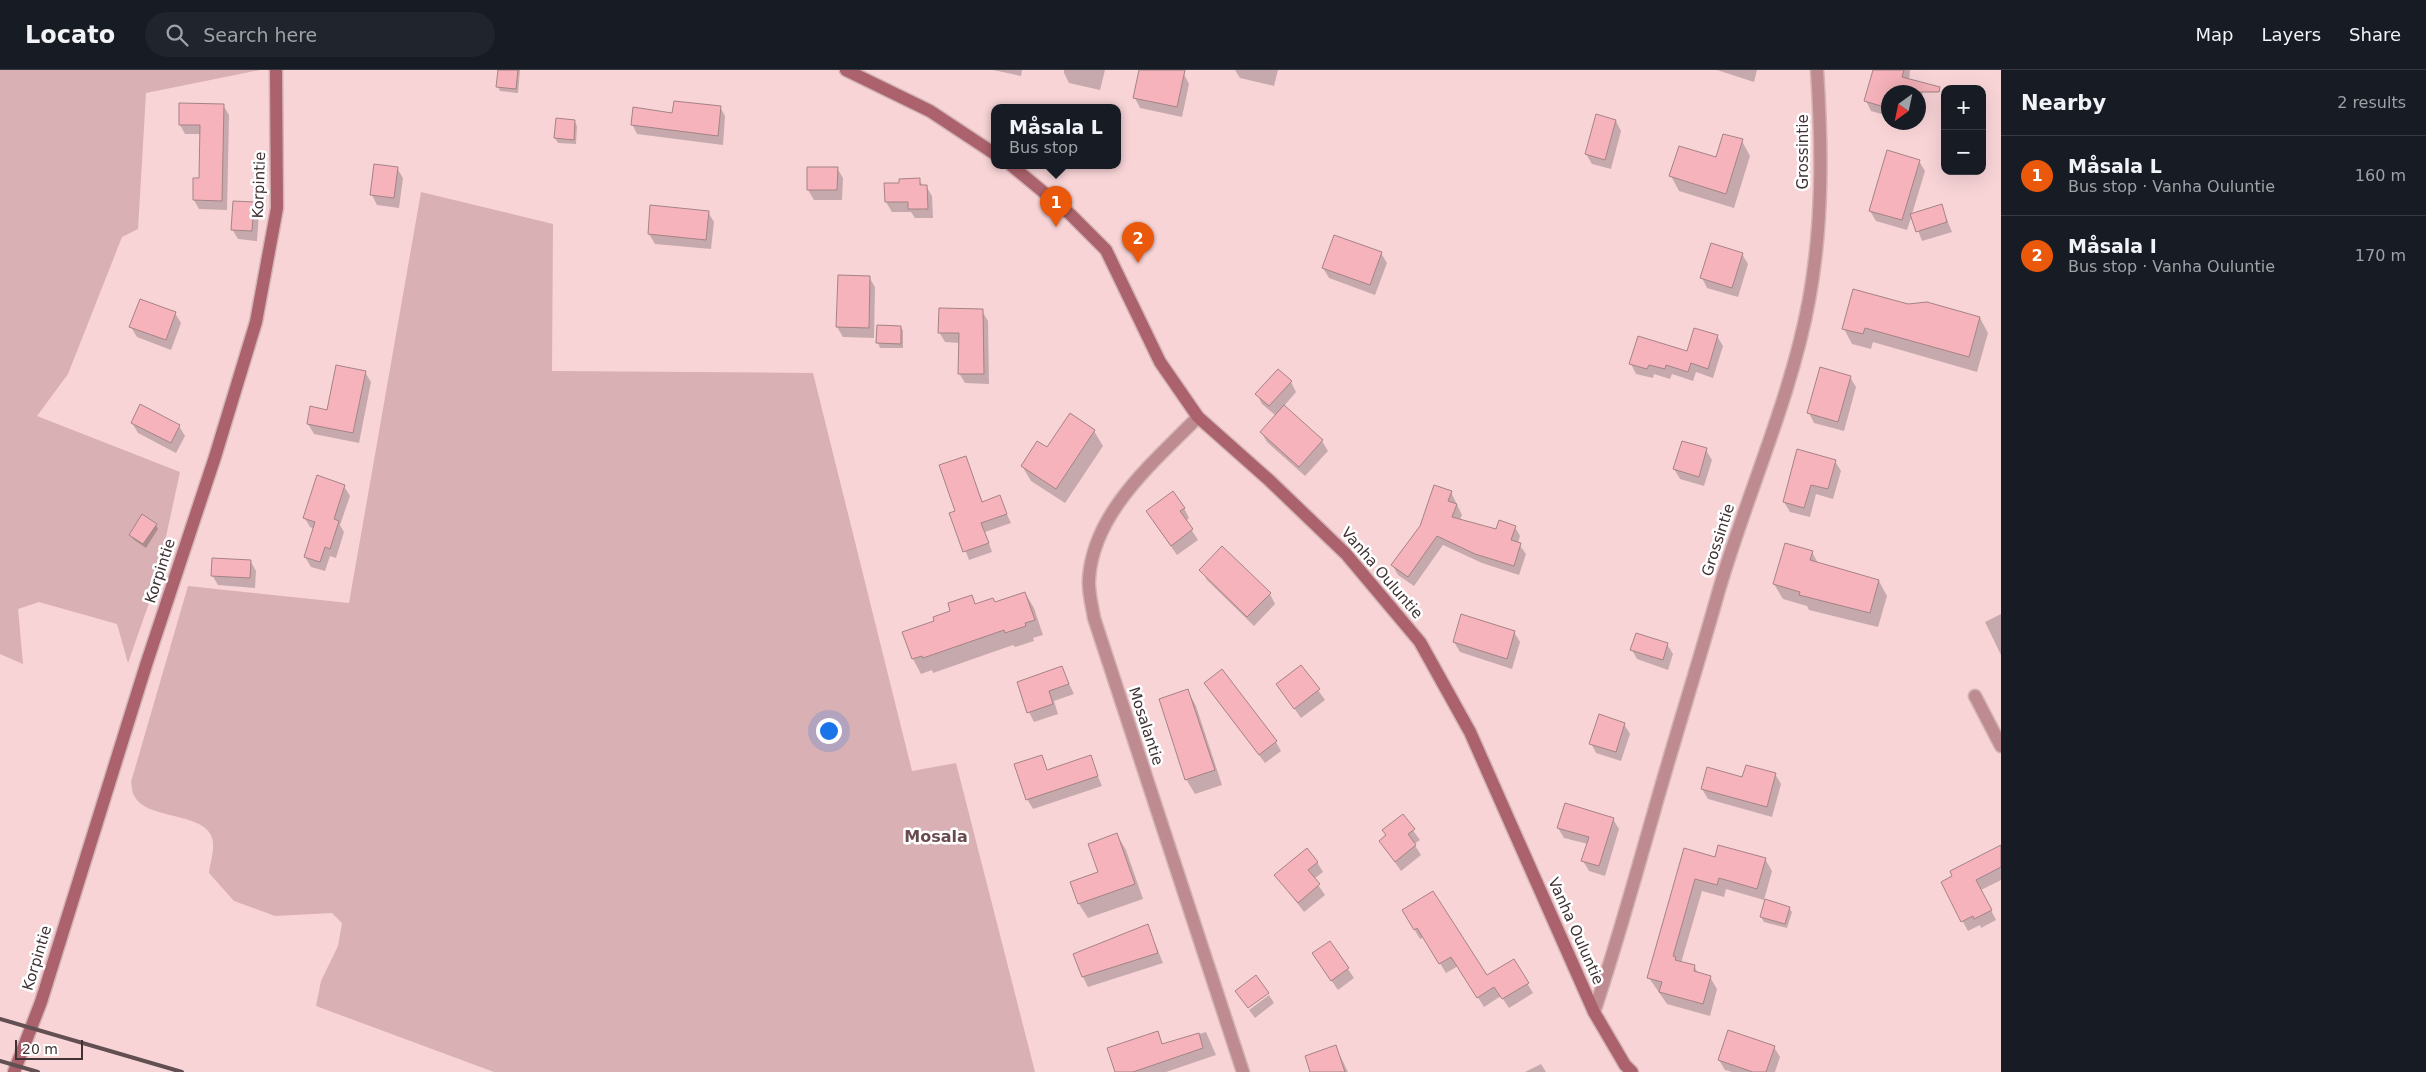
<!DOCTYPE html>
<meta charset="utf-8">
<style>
:root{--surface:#171b24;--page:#20242c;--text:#f1f3f6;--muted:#9ea1a6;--line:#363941;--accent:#ea580c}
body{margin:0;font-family:"DejaVu Sans",sans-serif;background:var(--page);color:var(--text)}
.controls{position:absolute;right:15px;top:15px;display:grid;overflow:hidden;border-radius:10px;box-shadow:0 5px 20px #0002}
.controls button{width:45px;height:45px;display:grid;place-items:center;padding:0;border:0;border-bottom:1px solid var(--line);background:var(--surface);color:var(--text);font:25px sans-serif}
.compass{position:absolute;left:1881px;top:15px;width:45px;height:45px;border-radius:50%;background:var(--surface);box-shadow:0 5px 20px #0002;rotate:213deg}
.scale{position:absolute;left:15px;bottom:12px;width:68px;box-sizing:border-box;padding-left:5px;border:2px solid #403234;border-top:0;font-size:14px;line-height:18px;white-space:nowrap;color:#403234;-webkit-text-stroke:4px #fff;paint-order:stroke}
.you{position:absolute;left:828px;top:660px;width:18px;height:18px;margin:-12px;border:4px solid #fff;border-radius:50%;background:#1a73e8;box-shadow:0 0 0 8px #1a73e833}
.badge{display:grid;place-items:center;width:32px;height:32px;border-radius:50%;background:var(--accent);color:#fff;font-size:16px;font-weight:700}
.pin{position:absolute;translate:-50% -41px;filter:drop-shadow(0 1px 2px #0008)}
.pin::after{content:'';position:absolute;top:26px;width:18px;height:15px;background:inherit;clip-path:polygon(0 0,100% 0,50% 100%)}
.popup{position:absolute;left:991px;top:34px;width:130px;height:65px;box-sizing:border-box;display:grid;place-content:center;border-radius:10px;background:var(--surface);filter:drop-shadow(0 1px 4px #0005);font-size:16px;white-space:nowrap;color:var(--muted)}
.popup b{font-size:19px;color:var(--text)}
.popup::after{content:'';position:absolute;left:50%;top:100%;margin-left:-10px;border:10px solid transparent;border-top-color:var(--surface)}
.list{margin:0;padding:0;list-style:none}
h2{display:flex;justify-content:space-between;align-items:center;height:65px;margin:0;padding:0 20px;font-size:21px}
h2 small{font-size:16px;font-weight:400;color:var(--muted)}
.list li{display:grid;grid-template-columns:32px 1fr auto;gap:15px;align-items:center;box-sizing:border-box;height:80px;padding:0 20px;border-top:1px solid var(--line)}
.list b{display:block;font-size:19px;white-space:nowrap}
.list p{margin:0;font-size:16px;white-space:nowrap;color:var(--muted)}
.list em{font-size:16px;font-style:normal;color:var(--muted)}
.icon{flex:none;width:28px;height:28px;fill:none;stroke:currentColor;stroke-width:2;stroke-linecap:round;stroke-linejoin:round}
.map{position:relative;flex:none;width:2001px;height:1002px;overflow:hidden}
header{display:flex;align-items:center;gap:30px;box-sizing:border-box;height:70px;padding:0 25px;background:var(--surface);border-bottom:1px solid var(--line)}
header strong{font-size:24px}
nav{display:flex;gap:28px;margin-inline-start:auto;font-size:18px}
.search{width:350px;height:45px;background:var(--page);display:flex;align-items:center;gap:12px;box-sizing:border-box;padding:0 18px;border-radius:28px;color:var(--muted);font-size:19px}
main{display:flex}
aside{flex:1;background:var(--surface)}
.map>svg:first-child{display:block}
.green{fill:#d9b0b4}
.shadow{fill:#0003}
.building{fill:#f7b3bb;stroke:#a48386}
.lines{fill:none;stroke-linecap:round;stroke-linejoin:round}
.street-casing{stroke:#d3b4b6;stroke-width:15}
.secondary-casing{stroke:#d3b4b6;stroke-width:15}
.street{stroke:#be8b91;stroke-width:12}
.secondary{stroke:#ab626c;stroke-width:12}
.rail{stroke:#614f51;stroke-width:4}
.labels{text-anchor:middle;stroke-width:5;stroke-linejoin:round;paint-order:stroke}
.street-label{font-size:15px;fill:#403234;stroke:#fff}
.neighbourhood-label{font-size:16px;font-weight:bold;fill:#694b4f;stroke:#fff}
</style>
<header>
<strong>Locato</strong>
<div class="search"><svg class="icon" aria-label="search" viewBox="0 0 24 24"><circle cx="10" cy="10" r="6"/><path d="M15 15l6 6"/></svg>Search here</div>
<nav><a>Map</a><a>Layers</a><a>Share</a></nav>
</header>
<main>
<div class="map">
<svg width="2001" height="1002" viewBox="0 0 2001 1002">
<rect width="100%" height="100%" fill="#f8d4d7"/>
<g class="green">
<path d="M 0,0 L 260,0 L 146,23 L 138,159 L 122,167 L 68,304 L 37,346 L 180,402 L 156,513 L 128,593 L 117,554 L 39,532 L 18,539 L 23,594 L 0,584 Z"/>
<path d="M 421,122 L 553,154 L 552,301 L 813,303 L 912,701 L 956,693 L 1035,1002 L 494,1002 L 316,936 L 321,911 L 338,876 L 342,853 L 332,843 L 275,846 L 234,831 L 209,803 C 210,794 214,782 213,772 C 210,741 148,751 135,727 C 132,723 132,717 131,712 L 188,516 L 349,533 Z"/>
</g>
<g class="shadow">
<path d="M 499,0 L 520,0 L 518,23 L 500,21 L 498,17 Z"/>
<path d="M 993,0 L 1022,0 L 1021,6 Z"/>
<path d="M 1064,0 L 1105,0 L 1100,20 L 1069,13 L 1064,3 Z"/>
<path d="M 1141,0 L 1165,0 L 1184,4 L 1189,14 L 1182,47 L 1140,38 L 1135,28 Z"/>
<path d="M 1235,0 L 1278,0 L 1274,16 L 1240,8 Z"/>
<path d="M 1717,0 L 1757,0 L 1754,12 Z"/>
<path d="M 1875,0 L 1910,0 L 1909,10 L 1923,22 L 1918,37 L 1918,22 L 1888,22 L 1888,46 L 1871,41 L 1866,31 Z"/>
<path d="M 223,35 L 229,45 L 227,140 L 199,139 L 194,130 L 194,109 L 200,110 L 201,64 L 185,64 L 180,55 Z"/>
<path d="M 720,37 L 725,46 L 723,75 L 637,64 L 632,54 L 674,44 Z"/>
<path d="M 557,50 L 575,52 L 577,56 L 576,74 L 558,73 L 555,68 Z"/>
<path d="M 1616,51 L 1621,61 L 1611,99 L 1592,94 L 1586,84 Z"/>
<path d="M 1742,71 L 1750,86 L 1734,138 L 1679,121 L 1671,106 L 1717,89 Z"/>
<path d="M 1919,91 L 1925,101 L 1912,144 L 1941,135 L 1952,162 L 1922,171 L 1912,145 L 1907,160 L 1876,151 L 1870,141 Z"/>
<path d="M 375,96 L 397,98 L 403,108 L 399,138 L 377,135 L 372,125 Z"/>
<path d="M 808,98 L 837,98 L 843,108 L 842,130 L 814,130 L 808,120 Z"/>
<path d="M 919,110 L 923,116 L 926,116 L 932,126 L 933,148 L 915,148 L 911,142 L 892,142 L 886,132 L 886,114 L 901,114 Z"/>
<path d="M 254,133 L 259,143 L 257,171 L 238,169 L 232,159 Z"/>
<path d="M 708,142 L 714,152 L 711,179 L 655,174 L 649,164 Z"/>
<path d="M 1381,183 L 1387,193 L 1375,225 L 1329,208 L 1323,198 Z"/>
<path d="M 1742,184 L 1748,194 L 1738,227 L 1707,218 L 1702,208 Z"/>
<path d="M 839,206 L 869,207 L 875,217 L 874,268 L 843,267 L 837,257 Z"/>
<path d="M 1908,236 L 1980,248 L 1988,263 L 1977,302 L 1873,272 L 1871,279 L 1852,274 L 1844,259 Z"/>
<path d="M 982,241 L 988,251 L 989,314 L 965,313 L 959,303 L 960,273 L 945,272 L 939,262 Z"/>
<path d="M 175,243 L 181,253 L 171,280 L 137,267 L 131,257 Z"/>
<path d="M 901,257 L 903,261 L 903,278 L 880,278 L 878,273 Z"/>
<path d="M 1717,266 L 1723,276 L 1713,308 L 1696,302 L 1693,311 L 1672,304 L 1670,309 L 1654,304 L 1653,308 L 1636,304 L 1631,294 L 1688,282 Z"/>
<path d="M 365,302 L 371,312 L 359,373 L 314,364 L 308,354 L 328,342 Z"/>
<path d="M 1850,307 L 1856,317 L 1844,361 L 1814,353 L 1809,343 Z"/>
<path d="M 1291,312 L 1296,322 L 1284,336 L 1322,371 L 1328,381 L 1305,406 L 1267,372 L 1261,362 L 1276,346 L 1262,334 L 1257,324 Z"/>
<path d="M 132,353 L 179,356 L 185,366 L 176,383 L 138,363 Z"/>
<path d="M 1094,361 L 1103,376 L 1065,433 L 1031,411 L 1022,396 L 1048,379 Z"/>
<path d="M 1706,380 L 1712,390 L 1704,416 L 1680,409 L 1674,399 Z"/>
<path d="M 965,387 L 983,433 L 999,427 L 1011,453 L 985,462 L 992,482 L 969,490 L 951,444 L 957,442 Z"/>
<path d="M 1835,391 L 1841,401 L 1833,429 L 1816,424 L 1810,447 L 1790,442 L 1784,432 Z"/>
<path d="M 344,416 L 350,426 L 340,455 L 344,462 L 336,488 L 330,486 L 325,501 L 311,497 L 305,487 L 314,459 L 310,457 L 304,447 Z"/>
<path d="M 1451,422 L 1462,445 L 1460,450 L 1497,461 L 1515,457 L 1520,466 L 1518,473 L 1526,484 L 1519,505 L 1482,493 L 1443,475 L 1414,516 L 1398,505 L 1393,496 Z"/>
<path d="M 1184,438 L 1189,448 L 1186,451 L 1198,470 L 1177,485 L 1153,451 Z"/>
<path d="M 156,455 L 158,459 L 146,478 L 133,469 L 130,465 Z"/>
<path d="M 1812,482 L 1818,493 L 1879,511 L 1887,526 L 1878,557 L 1809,540 L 1807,536 L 1783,529 L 1774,514 Z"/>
<path d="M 251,492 L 256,501 L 255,518 L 218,515 L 212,505 Z"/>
<path d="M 1201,500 L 1270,524 L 1275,534 L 1254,556 L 1207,510 Z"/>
<path d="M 1025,523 L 1034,538 L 1043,565 L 1033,568 L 1034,571 L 1015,577 L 1013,575 L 933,603 L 932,600 L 921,604 L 913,589 L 904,563 L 936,552 L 972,526 L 976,535 L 995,534 Z"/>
<path d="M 2001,544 L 2001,585 L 1985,552 Z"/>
<path d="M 1514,562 L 1520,572 L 1512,599 L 1460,582 L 1454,572 Z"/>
<path d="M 1667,574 L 1673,584 L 1668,600 L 1637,589 L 1632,580 Z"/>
<path d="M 1301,596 L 1325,630 L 1301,648 L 1277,614 Z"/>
<path d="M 1061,597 L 1074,624 L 1054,631 L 1058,644 L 1034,652 L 1029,642 Z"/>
<path d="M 1188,621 L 1196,636 L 1222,715 L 1195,724 L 1186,709 Z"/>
<path d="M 1211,622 L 1276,672 L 1281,681 L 1265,693 Z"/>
<path d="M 1624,654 L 1630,664 L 1621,691 L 1596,683 L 1591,673 Z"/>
<path d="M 1041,686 L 1048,701 L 1090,687 L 1102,716 L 1033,739 L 1027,729 Z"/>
<path d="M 1775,704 L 1781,714 L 1772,747 L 1708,729 L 1702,719 L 1743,708 Z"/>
<path d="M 1402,745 L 1420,770 L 1414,774 L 1421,785 L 1401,801 L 1380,771 Z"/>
<path d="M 1613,749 L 1619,759 L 1605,806 L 1589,801 L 1583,791 L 1588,774 L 1564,768 L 1558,758 Z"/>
<path d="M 1117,765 L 1126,780 L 1143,829 L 1088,848 L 1079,834 L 1100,803 Z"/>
<path d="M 2001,777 L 2001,810 L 1981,820 L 1996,850 L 1981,858 L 1980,855 L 1968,861 L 1942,813 Z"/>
<path d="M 1685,780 L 1716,789 L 1765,789 L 1772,801 L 1764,830 L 1726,819 L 1724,827 L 1702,821 L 1681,893 L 1694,896 L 1698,903 L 1710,907 L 1717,919 L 1710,946 L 1667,934 L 1649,908 Z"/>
<path d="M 1317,792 L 1323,802 L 1314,809 L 1325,825 L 1304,842 L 1276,805 Z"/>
<path d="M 1789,838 L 1792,842 L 1787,858 L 1764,852 L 1761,847 Z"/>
<path d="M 1403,840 L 1487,907 L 1514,891 L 1533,923 L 1509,938 L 1501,926 L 1484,937 L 1458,896 L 1446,903 L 1424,867 L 1420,869 Z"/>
<path d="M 1148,856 L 1163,893 L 1088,917 L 1083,907 Z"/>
<path d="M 1320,894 L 1348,899 L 1354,908 L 1338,920 Z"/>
<path d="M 1269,925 L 1274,933 L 1255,948 L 1249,940 Z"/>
<path d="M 1206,962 L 1216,985 L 1166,1002 L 1117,1002 L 1157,963 L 1163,975 Z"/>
<path d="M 1336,977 L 1348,1002 L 1312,1002 Z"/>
<path d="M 1774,977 L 1780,987 L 1775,1002 L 1732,1002 L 1725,1000 L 1719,990 Z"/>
<path d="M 1541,994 L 1546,1002 L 1525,1002 Z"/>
</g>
<g class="building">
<path d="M 498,0 L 518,0 L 516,19 L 496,17 Z"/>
<path d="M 1139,0 L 1185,0 L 1177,37 L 1133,28 Z"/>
<path d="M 1873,0 L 1904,0 L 1902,7 L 1940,17 L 1939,22 L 1888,22 L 1888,38 L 1864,31 Z"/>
<path d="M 674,31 L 721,36 L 718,66 L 631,55 L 633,37 L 672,43 Z"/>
<path d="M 179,33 L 224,34 L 222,131 L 193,130 L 193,108 L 199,108 L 200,55 L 179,55 Z"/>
<path d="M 1596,44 L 1616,50 L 1605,90 L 1585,84 Z"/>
<path d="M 556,48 L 575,50 L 574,70 L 554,68 Z"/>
<path d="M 1723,64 L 1743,69 L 1726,124 L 1669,106 L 1679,76 L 1716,87 Z"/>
<path d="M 1887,80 L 1920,90 L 1902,150 L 1869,141 Z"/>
<path d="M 374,94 L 398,97 L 394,128 L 370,125 Z"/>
<path d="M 807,97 L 838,97 L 837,120 L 807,120 Z"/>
<path d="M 920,108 L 920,115 L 927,115 L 928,139 L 908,139 L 908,132 L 885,132 L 884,113 L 899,113 L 899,109 Z"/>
<path d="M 233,131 L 254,132 L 252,161 L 231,160 Z"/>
<path d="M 1942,134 L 1947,152 L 1916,162 L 1910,144 Z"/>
<path d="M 650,135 L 709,141 L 706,170 L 648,164 Z"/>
<path d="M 1334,165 L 1382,182 L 1370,215 L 1322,198 Z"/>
<path d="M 1711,173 L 1743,183 L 1732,218 L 1700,208 Z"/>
<path d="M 838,205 L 870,206 L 869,258 L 836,257 Z"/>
<path d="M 1853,219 L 1908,234 L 1927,232 L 1980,247 L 1969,287 L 1865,258 L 1863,264 L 1842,259 Z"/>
<path d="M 140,229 L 176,242 L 166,270 L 129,257 Z"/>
<path d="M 939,238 L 983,239 L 984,304 L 958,304 L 959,263 L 938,263 Z"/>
<path d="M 877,255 L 901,256 L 901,274 L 876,273 Z"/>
<path d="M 1694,258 L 1718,265 L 1708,299 L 1691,293 L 1688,302 L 1666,295 L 1665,299 L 1649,295 L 1647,299 L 1629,294 L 1638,266 L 1687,281 Z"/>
<path d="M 336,295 L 366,301 L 353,363 L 307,354 L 310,336 L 327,340 Z"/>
<path d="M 1820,297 L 1851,306 L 1838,352 L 1807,343 Z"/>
<path d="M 1278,299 L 1292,311 L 1269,336 L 1255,324 Z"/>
<path d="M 140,334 L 180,355 L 171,373 L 131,353 Z"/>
<path d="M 1284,335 L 1323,370 L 1299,397 L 1260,362 Z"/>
<path d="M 1070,343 L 1095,360 L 1056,419 L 1021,396 L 1037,371 L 1047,377 Z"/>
<path d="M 1682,371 L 1707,378 L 1699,407 L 1673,399 Z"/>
<path d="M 1797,379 L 1836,390 L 1828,419 L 1811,415 L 1804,438 L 1783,432 Z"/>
<path d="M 966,386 L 982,432 L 1000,425 L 1007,444 L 981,453 L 989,473 L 963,482 L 949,443 L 955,441 L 939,395 Z"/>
<path d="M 317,405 L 345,415 L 334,449 L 339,451 L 330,479 L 325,477 L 320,492 L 304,487 L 315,452 L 303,448 Z"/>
<path d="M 1434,415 L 1452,421 L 1448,431 L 1457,434 L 1452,447 L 1496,459 L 1499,450 L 1516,456 L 1511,470 L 1521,473 L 1514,496 L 1475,484 L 1437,466 L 1408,507 L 1391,495 L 1420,456 Z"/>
<path d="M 1173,421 L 1185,438 L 1180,441 L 1193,459 L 1171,476 L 1146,441 Z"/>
<path d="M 142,444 L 157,454 L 143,474 L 129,465 Z"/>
<path d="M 1785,473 L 1813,481 L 1810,490 L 1879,510 L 1870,543 L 1799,525 L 1800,522 L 1773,514 Z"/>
<path d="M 1222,476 L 1271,523 L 1247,547 L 1199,500 Z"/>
<path d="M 212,488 L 251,490 L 250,508 L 211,506 Z"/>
<path d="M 1025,522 L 1035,550 L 1025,553 L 1026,556 L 1005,563 L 1004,560 L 923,588 L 922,586 L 912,589 L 902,562 L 934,551 L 933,547 L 950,541 L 948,533 L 972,525 L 975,534 L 993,528 L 995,532 Z"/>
<path d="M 1461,544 L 1515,561 L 1507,589 L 1453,572 Z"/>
<path d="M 1636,563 L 1668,573 L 1663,590 L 1630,580 Z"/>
<path d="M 1301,595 L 1320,619 L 1294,639 L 1276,614 Z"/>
<path d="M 1062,596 L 1069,614 L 1049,621 L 1053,634 L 1027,643 L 1017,612 Z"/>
<path d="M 1222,599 L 1277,671 L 1259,685 L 1204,613 Z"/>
<path d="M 1188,619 L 1215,700 L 1185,710 L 1159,629 Z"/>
<path d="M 1599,644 L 1625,653 L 1616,682 L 1589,674 Z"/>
<path d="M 1042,685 L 1047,700 L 1091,685 L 1098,706 L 1026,730 L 1014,694 Z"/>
<path d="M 1746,695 L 1776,703 L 1767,737 L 1701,719 L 1707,697 L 1742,707 Z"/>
<path d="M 1565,733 L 1614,748 L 1599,796 L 1581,791 L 1589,767 L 1557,758 Z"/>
<path d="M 1403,744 L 1415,759 L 1408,764 L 1416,775 L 1395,792 L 1379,771 L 1386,765 L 1382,760 Z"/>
<path d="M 1117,763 L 1135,814 L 1078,834 L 1070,812 L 1098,802 L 1088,774 Z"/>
<path d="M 1718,775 L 1766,788 L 1757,819 L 1719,808 L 1717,815 L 1695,809 L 1673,886 L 1676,887 L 1675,890 L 1695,895 L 1694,901 L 1711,906 L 1703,934 L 1659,922 L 1662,912 L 1647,908 L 1684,778 L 1715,787 Z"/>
<path d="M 2001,775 L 2001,797 L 1976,810 L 1992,840 L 1974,849 L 1973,846 L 1961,852 L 1941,812 L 1952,806 L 1950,801 Z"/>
<path d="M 1307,778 L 1318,792 L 1308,800 L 1320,814 L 1298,833 L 1274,805 Z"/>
<path d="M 1433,821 L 1487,905 L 1514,889 L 1529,913 L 1502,929 L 1494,917 L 1477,928 L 1451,887 L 1439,894 L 1417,858 L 1414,860 L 1402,840 Z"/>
<path d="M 1765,829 L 1790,837 L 1785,854 L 1760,847 Z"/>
<path d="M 1148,854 L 1158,883 L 1082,907 L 1073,884 Z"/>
<path d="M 1330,871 L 1349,898 L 1331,911 L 1312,883 Z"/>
<path d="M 1256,905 L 1269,923 L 1248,938 L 1235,921 Z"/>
<path d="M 1728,960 L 1775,976 L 1766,1002 L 1753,1002 L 1718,990 Z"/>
<path d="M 1158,961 L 1162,974 L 1199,963 L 1203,978 L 1133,1002 L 1115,1002 L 1107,978 Z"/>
<path d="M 1336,975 L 1345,1002 L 1310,1002 L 1305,986 Z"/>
</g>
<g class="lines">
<g class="street-casing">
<g id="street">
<path d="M 1198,347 C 1154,392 1093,442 1089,509 C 1088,522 1092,535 1094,548 L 1243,1002"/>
<path d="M 1975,626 L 2001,676"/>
<path d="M 1594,942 C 1616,877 1634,811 1653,745 C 1674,670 1698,595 1719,520 C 1747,424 1791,328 1809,230 C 1823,154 1822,76 1817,0"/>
</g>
</g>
<g class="secondary-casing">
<g id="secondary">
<path d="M 846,0 L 930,41 L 995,84"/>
<path d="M 1012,96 L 1070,144 L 1106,180 L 1160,292 L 1198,347 L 1269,410 L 1346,484 L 1420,572 L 1470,662 L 1594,942 L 1625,995 L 1632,1002"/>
<path d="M 14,1002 L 41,932 L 146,595 L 215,387 L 256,252 L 277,138 L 276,0"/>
</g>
</g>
<use href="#street" class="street"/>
<use href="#secondary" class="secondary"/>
<g class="rail">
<path d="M 0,949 L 182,1002"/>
<path d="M 0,991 L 38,1002"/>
</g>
</g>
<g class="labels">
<g class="street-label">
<text transform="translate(1803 82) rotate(-90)" y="5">Grossintie</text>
<text transform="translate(259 115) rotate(-88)" y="5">Korpintie</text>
<text transform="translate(1718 470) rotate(-72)" y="5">Grossintie</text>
<text transform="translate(160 501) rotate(-72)" y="5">Korpintie</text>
<text transform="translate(1382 503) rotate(49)" y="5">Vanha Ouluntie</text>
<text transform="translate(1146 656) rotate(72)" y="5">Mosalantie</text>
<text transform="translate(1576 861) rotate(66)" y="5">Vanha Ouluntie</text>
<text transform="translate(37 888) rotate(-73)" y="5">Korpintie</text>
</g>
<g class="neighbourhood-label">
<text x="936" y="772">Mosala</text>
</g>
</g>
</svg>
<div class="controls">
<button>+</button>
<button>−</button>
</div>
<svg class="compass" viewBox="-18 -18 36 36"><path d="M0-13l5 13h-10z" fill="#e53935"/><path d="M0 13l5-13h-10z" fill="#9ea1a6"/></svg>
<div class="scale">20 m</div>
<div class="you"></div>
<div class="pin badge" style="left:1056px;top:157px">1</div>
<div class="popup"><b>Måsala L</b>Bus stop</div>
<div class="pin badge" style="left:1138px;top:193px">2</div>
</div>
<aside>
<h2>Nearby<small>2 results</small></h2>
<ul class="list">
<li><span class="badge">1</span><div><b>Måsala L</b><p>Bus stop · Vanha Ouluntie</p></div><em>160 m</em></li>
<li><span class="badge">2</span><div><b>Måsala I</b><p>Bus stop · Vanha Ouluntie</p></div><em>170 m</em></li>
</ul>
</aside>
</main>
